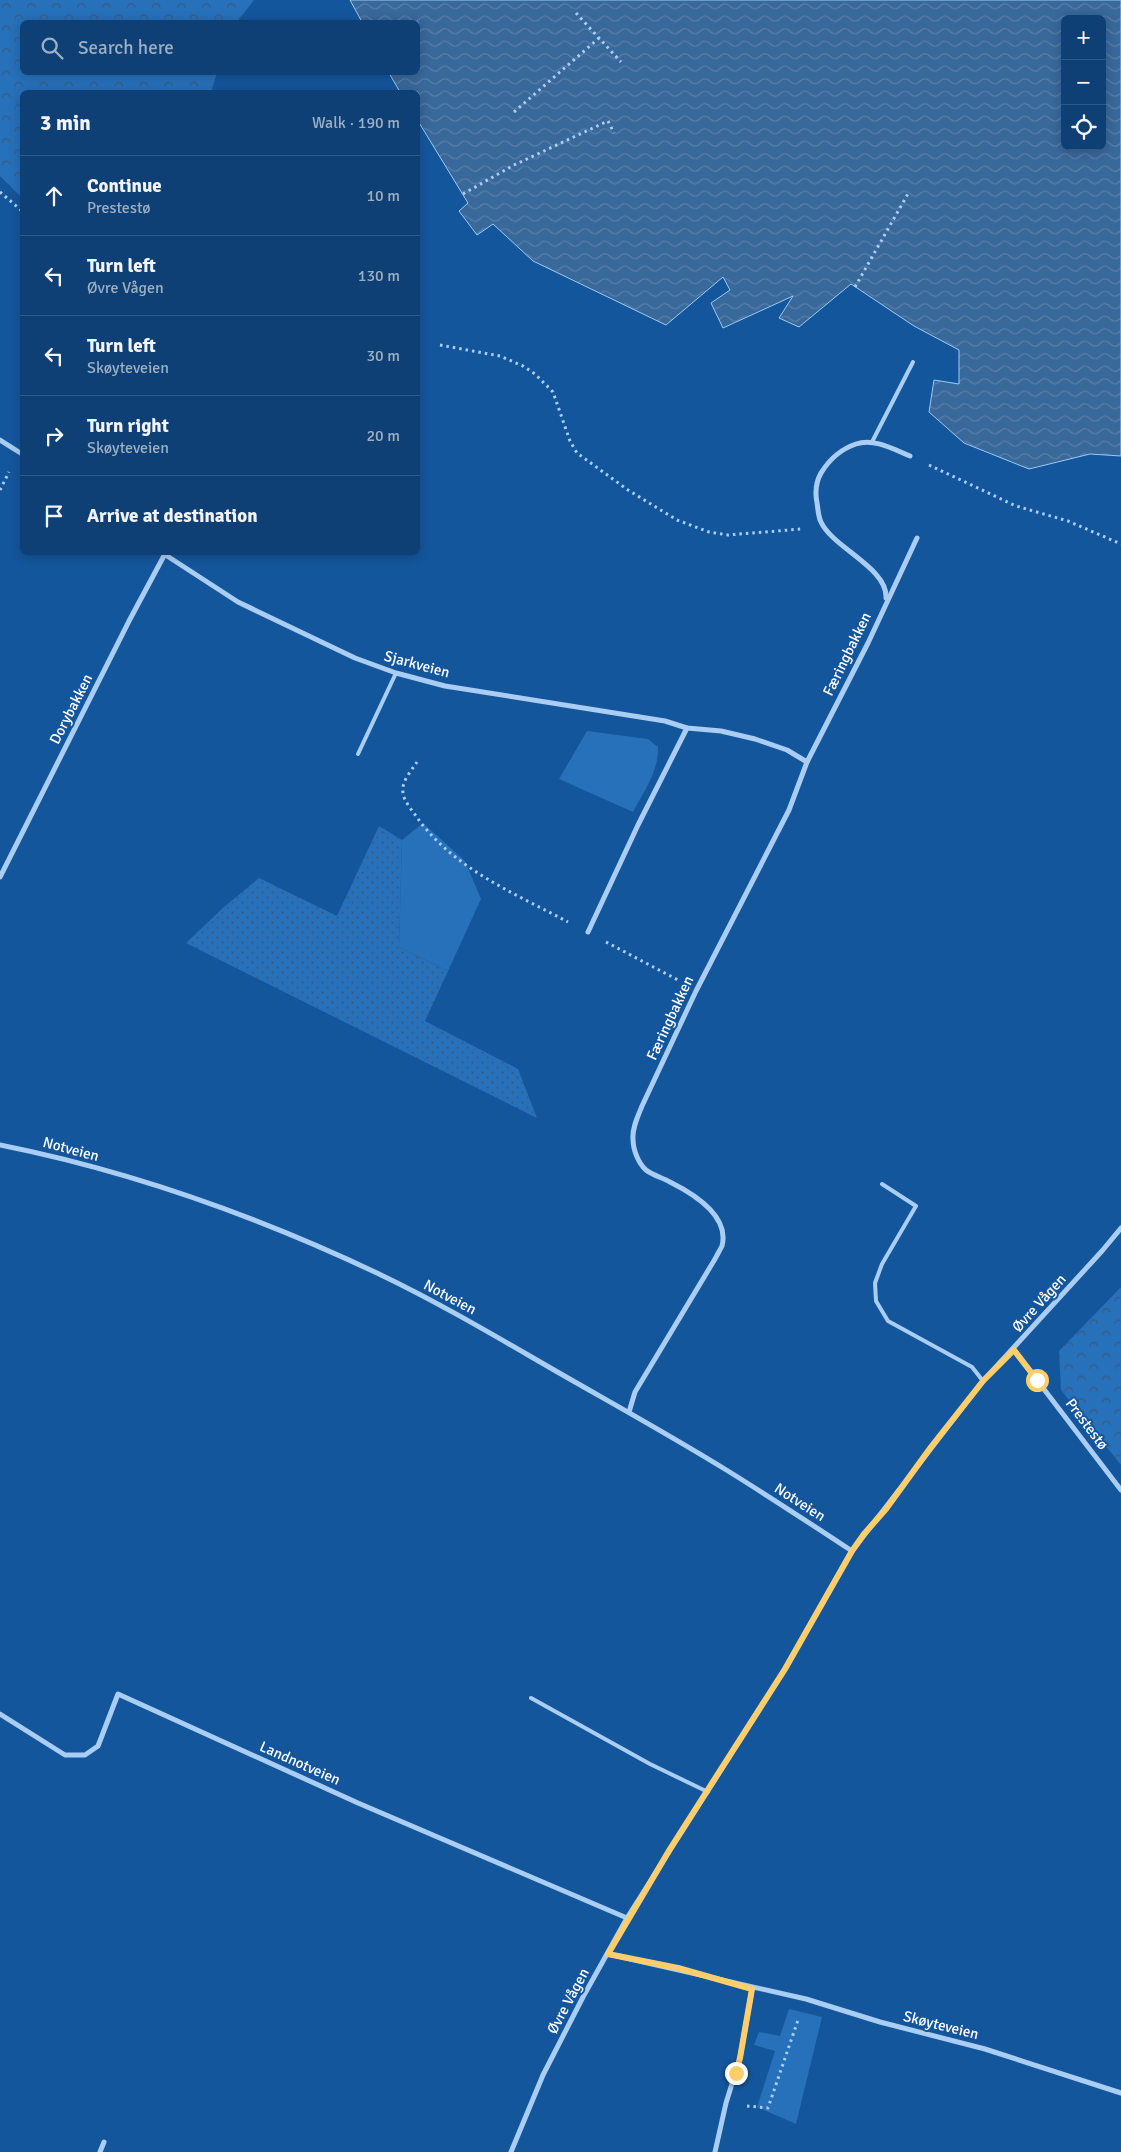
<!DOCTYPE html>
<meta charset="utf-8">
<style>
:root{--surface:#0f4075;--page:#1d4b7d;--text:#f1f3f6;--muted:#9bafc5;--line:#2f5987}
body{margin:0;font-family:Signika,sans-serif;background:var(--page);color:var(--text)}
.controls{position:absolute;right:15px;top:15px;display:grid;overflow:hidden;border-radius:8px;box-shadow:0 2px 12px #0003}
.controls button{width:45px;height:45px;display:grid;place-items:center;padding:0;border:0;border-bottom:1px solid var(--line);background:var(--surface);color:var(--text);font:25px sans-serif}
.stop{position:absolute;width:15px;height:15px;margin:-11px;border:4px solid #ffce6c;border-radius:50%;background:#fff}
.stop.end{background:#ffce6c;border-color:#fff;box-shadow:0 1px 5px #0008}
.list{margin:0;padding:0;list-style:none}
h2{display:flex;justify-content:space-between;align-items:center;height:65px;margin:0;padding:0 20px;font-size:21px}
h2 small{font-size:16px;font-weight:400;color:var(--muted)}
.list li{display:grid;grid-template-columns:32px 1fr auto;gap:15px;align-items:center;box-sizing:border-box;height:80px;padding:0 20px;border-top:1px solid var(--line)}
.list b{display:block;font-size:19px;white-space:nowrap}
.list p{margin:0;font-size:16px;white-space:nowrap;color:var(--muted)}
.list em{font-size:16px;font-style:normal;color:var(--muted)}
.icon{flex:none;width:28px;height:28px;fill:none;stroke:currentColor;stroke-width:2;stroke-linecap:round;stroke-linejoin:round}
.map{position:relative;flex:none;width:1121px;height:2152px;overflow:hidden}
.search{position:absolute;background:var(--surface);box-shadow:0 2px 12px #0003;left:20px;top:20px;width:400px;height:55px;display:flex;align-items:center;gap:12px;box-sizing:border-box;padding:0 18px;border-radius:8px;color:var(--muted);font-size:19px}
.panel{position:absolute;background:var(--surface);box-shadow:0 2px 12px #0003;left:20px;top:90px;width:400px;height:465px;border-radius:8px}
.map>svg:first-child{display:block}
.grass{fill:url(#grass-dots)}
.forest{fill:url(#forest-crowns)}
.green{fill:#2770ba}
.water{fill:url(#water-waves);stroke:#9ccaf6;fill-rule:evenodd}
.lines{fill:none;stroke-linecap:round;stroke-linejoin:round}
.path{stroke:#aacef3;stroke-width:3;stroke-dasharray:2.5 4;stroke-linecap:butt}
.lane{stroke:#aacef3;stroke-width:4}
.street{stroke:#aacef3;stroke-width:5}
.route{stroke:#ffce6c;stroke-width:6}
.labels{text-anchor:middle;stroke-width:4;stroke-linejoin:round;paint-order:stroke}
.street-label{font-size:15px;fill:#fff;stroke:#14569c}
</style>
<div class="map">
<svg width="1121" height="2152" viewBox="0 0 1121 2152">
<defs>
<pattern id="grass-dots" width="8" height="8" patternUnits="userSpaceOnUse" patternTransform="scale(1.25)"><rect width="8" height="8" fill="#2770ba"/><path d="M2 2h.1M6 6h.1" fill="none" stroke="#3b5c7e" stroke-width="1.8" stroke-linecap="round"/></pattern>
<pattern id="forest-crowns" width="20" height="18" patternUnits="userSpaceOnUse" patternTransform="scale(1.25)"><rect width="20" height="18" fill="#2770ba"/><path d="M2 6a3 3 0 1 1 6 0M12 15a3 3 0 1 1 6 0" fill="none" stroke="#3b5c7e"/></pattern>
<pattern id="water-waves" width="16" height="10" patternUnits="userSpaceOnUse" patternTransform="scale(1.25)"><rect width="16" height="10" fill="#39689b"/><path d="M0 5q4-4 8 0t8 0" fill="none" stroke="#577faa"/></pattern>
</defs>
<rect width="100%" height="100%" fill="#14569c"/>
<path class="grass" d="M 379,826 L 402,840 L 399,947 L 448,971 L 425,1021 L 518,1069 L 537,1118 L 186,943 L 224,907 L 259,878 L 337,916 Z"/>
<g class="forest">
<path d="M 0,0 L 254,0 L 237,22 L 22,22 L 22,72 L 217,73 L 211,92 L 22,92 L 22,198 L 0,176 Z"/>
<path d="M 1121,1287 L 1121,1465 L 1061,1390 L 1059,1351 Z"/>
</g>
<g class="green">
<path d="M 587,731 L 648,739 L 658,747 C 659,771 644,791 633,812 L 559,779 Z"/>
<path d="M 423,823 L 465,861 L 481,899 L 448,971 L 399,947 L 402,840 Z"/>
<path d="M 789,2009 L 822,2017 L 796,2124 L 757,2107 L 775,2051 L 754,2045 L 759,2032 L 780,2036 Z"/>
</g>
<path class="water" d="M 350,0 L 1121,0 L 1121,456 L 1090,454 L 1029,469 L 964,443 L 929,412 L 934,380 L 959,384 L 959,350 L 914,326 L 851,284 L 799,327 L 779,318 L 793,296 L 723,328 L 711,303 L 730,290 L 723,277 L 666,325 L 533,261 L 493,224 L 477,235 L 459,211 L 468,203 L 418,121 L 418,92 L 400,92 L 389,73 L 418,72 L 418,22 L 362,22 ZM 1065,19 L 1102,19 L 1102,146 L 1065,146 Z"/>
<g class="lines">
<g class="path">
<path d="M 576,13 L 621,62"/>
<path d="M 514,112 L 599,38"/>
<path d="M 0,192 L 22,211"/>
<path d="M 463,194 L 514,165 L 608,121 L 614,133"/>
<path d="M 855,287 L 909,192"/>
<path d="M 440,345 L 500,356 L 523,366 L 535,374 L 553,392 L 570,441 L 577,453 L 628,490 L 677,520 L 709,532 L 728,535 L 801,529"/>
<path d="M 929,465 L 1016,506 L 1068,521 L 1121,544"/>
<path d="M 0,490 L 9,472"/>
<path d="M 417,762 C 411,771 401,782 403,793 C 404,801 411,809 416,816 C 452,868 514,893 568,922"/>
<path d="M 606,942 L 678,980"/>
<path d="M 747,2106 L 768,2108 L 798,2020"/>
</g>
<g class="lane">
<path d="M 872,442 L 913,362"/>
<path d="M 358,754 L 396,673"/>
<path d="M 882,1184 L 916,1206 L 882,1264 L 875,1283 L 876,1301 L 888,1321 L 972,1367 L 983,1381"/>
<path d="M 531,1698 L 650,1764 L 708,1792"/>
</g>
<g class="street">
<path d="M 0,440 L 22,454"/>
<path d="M 161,552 L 238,602 L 355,658 L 396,673 L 445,686 L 665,721 L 687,728 L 721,731 L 755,739 L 787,750 L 807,762"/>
<path d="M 886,598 C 888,568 833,548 821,522 C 818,516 818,508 817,503 C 815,493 816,482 821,473 C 829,460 841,449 856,444 C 874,438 893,449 910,456"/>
<path d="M 0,877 L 129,621 L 166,552"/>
<path d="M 588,932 L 638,825 L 687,728"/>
<path d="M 0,1145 C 130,1171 259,1217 379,1274 C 446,1306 510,1345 575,1382 C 626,1411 678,1440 728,1471 C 770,1497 811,1524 852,1551"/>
<path d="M 1014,1350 L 1121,1490"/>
<path d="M 629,1412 L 635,1392 L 715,1259 C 717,1255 720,1250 722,1246 C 730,1215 692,1193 670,1182 C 663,1178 652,1175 646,1170 C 638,1163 633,1149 633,1139 C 632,1128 638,1116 642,1106 L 696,991 L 789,810 L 807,762 L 868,643 L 917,538"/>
<path d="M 0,1714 L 65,1755 L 85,1755 L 98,1746 L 118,1694 L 358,1803 L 627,1918"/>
<path d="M 608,1954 L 806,1999 L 880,2022 L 985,2049 L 1121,2093"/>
<path d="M 100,2152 L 104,2142"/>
<path d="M 511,2152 L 543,2075 L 583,1997 L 627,1918 L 785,1669 L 852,1551 L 983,1381 L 1102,1251 L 1121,1228"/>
<path d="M 715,2152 L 726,2103 L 740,2058 L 752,1989"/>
</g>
</g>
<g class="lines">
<path class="route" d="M 736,2073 L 740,2058 L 752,1989 L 678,1968 L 608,1954 L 670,1849 L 785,1669 L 852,1551 L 864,1534 L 886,1509 L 931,1447 L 983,1381 L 1014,1350 L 1037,1380"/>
</g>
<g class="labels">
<g class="street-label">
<text transform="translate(847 654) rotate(-64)" y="5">Færingbakken</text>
<text transform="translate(417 664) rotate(15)" y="5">Sjarkveien</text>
<text transform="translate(71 709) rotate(-63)" y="5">Dorybakken</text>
<text transform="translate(670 1018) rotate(-65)" y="5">Færingbakken</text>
<text transform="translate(71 1149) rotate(15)" y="5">Notveien</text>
<text transform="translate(450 1297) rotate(28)" y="5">Notveien</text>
<text transform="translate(1039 1303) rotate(-48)" y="5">Øvre Vågen</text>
<text transform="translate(1087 1424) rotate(53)" y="5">Prestestø</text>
<text transform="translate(800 1502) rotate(33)" y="5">Notveien</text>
<text transform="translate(300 1763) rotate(24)" y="5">Landnotveien</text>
<text transform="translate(568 2001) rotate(-62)" y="5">Øvre Vågen</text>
<text transform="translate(941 2025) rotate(14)" y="5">Skøyteveien</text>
</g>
</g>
</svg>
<div class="controls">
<button>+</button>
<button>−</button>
<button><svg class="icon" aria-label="locate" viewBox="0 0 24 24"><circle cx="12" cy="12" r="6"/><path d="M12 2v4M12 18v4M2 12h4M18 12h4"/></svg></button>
</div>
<div class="stop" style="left:1037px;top:1380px"></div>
<div class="stop end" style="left:736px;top:2073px"></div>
<div class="search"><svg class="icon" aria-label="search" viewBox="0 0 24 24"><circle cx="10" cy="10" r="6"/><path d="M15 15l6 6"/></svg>Search here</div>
<section class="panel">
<h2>3 min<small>Walk · 190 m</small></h2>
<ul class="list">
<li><svg class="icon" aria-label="ahead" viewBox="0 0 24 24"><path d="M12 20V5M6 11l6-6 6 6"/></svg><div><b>Continue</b><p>Prestestø</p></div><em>10 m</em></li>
<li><svg class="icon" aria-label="left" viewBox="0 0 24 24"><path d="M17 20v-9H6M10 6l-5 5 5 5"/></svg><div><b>Turn left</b><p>Øvre Vågen</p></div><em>130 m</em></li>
<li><svg class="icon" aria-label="left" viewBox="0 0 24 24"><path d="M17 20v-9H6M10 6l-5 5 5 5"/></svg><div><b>Turn left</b><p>Skøyteveien</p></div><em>30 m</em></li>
<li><svg class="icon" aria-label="right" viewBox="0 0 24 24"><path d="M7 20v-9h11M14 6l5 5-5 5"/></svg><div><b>Turn right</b><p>Skøyteveien</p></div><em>20 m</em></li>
<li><svg class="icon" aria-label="arrive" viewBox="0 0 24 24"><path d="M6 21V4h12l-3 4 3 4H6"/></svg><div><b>Arrive at destination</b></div></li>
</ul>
</section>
</div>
